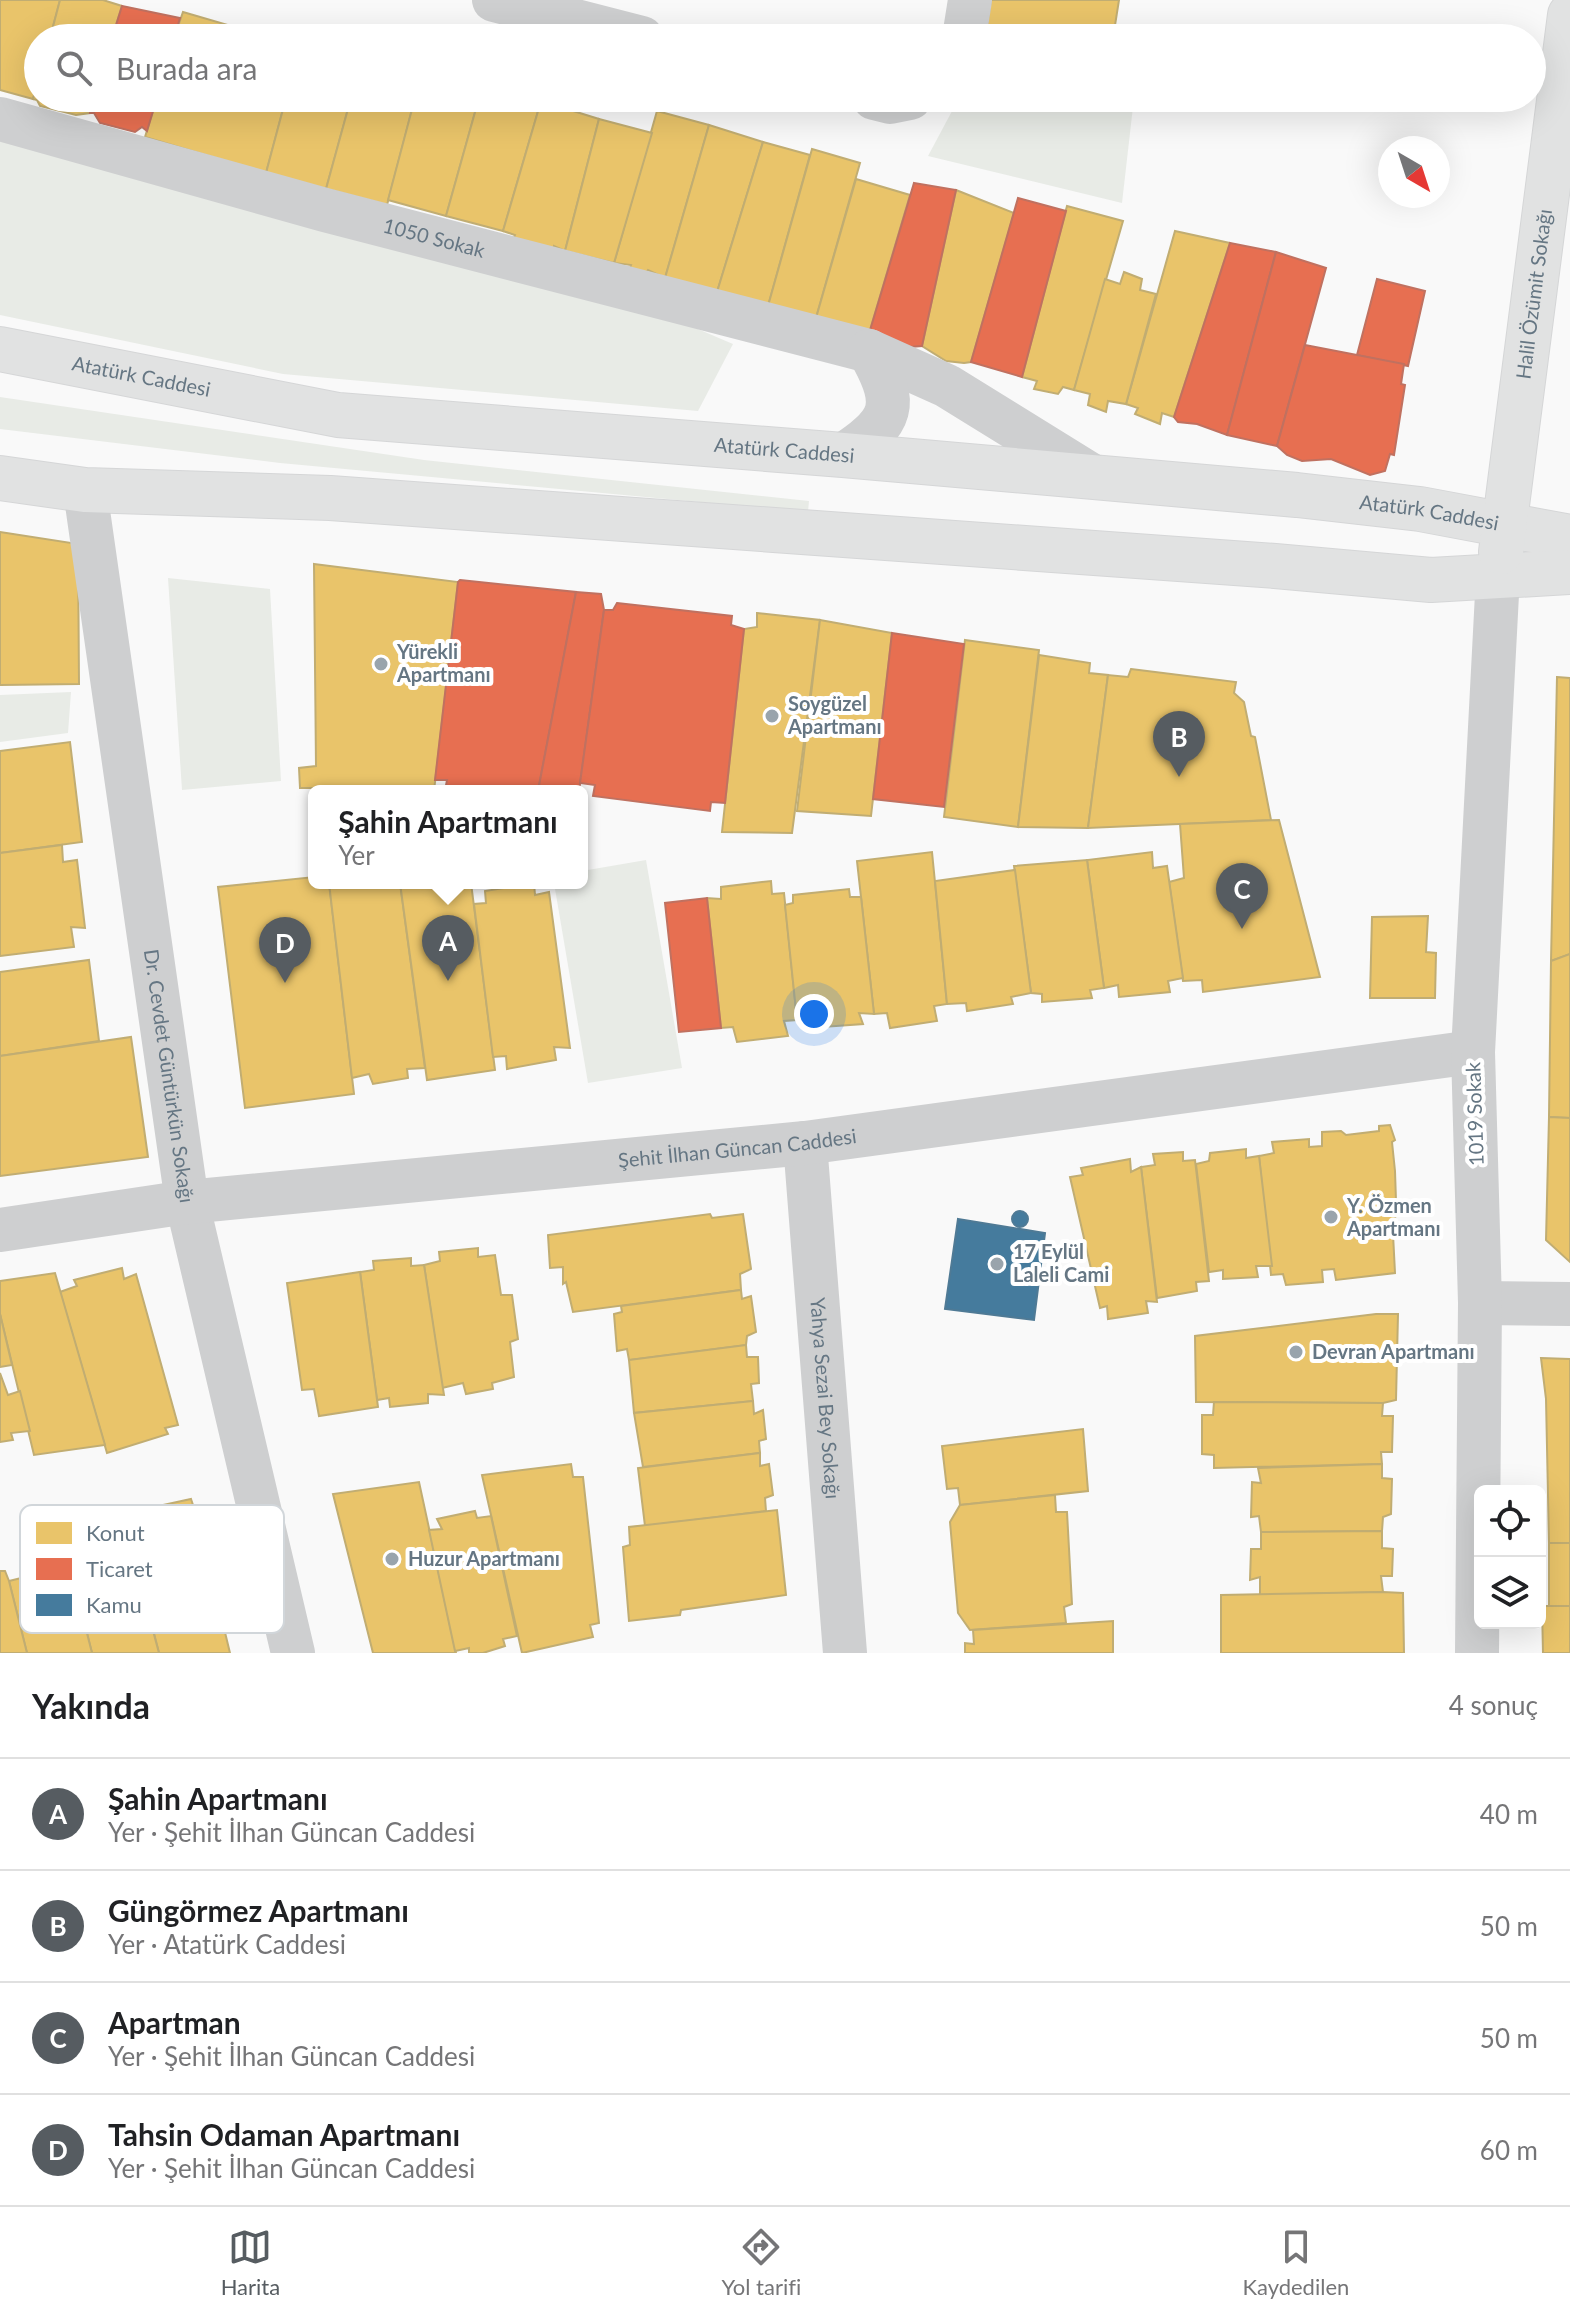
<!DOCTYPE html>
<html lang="tr">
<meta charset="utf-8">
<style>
:root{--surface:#fff;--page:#f2f2f2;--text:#202124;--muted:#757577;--line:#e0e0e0;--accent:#565c61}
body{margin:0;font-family:Lato,sans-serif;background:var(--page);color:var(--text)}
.controls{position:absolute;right:24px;bottom:24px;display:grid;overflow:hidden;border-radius:12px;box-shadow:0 8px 32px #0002}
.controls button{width:72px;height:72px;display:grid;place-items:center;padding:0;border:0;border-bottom:2px solid var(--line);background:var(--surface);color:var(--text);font:40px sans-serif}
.compass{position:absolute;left:1378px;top:136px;width:72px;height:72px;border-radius:50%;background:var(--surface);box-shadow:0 8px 32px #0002;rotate:141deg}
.you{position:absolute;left:814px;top:1014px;width:28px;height:28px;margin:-20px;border:6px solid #fff;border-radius:50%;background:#1a73e8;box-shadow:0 0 0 12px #1a73e833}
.badge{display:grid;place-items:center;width:52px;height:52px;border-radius:50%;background:var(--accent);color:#fff;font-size:26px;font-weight:700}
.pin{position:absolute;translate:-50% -66px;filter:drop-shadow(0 2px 4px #0008)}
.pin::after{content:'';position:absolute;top:42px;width:28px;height:24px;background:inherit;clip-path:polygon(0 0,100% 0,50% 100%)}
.popup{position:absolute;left:308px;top:785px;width:280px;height:104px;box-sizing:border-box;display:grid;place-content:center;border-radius:12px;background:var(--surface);filter:drop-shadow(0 2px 6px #0005);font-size:26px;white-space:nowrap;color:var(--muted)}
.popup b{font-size:30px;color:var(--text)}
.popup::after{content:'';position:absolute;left:50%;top:100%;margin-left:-16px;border:16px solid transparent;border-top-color:var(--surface)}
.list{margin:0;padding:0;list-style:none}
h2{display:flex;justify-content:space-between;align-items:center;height:104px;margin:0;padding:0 32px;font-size:34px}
h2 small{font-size:26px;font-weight:400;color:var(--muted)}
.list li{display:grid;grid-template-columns:52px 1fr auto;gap:24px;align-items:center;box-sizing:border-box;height:112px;padding:0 32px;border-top:2px solid var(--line)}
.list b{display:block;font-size:30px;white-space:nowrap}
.list p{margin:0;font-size:26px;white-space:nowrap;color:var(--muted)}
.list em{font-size:26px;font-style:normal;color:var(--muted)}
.icon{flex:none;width:44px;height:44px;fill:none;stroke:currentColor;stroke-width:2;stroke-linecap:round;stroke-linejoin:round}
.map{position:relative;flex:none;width:1570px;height:1653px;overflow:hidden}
.search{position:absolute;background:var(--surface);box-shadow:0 8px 32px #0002;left:24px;right:24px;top:24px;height:88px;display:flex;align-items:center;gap:20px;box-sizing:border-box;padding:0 28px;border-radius:44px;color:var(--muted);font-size:30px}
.sheet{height:552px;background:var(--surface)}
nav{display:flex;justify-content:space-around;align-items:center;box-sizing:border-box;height:112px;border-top:2px solid var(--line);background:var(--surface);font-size:22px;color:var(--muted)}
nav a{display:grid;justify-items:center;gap:4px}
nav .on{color:var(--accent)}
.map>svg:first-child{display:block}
.green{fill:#e8ebe6}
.homes{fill:#e9c46a;stroke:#c1ad72;stroke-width:2}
.shops{fill:#e76f51;stroke:#c07160;stroke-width:2}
.public{fill:#457b9d;stroke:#4f7a95;stroke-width:2}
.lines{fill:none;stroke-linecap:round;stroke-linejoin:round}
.major-casing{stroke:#d5d6d7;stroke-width:46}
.minor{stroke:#cecfd0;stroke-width:44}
.major{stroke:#e1e2e2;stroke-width:44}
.poi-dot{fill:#99a4ac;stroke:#fff;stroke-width:3}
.labels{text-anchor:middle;stroke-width:8;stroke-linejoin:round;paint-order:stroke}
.street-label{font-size:20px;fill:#657683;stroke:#fff}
.poi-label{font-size:20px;font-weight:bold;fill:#657683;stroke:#fff;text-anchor:start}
.key{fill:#fff;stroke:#d1d6da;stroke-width:2}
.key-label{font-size:22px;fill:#657683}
</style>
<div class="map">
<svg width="1570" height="1653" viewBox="0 0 1570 1653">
<rect width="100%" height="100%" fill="#f9f9f9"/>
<g class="green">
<path d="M 959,98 L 1134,98 L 1122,203 L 928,156 Z"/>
<path d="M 0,136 L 613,293 L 733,344 L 698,411 L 283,374 L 0,315 Z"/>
<path d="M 0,397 L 424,460 L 809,501 L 808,512 L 280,463 L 0,429 Z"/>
<path d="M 168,578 L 270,589 L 281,781 L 182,790 Z"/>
<path d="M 71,692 L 68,733 L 0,742 L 0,695 Z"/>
<path d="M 646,860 L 682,1068 L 588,1083 L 554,883 L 582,883 L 582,871 Z"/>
</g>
<g class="homes">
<path d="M 0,0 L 60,0 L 50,38 L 38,38 L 38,81 L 33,99 L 0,90 Z"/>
<path d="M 60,0 L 103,0 L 122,6 L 112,38 L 50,38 Z"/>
<path d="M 991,0 L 1119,0 L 1113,38 L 985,38 Z"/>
<path d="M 183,12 L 272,38 L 174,38 Z"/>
<path d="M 38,81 L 38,98 L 94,98 L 90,113 L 76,115 L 40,106 L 37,100 L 33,99 Z"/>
<path d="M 157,98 L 286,98 L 266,173 L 145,137 Z"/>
<path d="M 286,98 L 351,98 L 326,189 L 266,173 Z"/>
<path d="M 351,98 L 415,98 L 387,205 L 326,189 Z"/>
<path d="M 415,98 L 479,98 L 446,216 L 388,200 Z"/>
<path d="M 479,98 L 522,98 L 541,101 L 503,231 L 446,216 Z"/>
<path d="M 541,101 L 599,119 L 565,251 L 554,246 L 554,250 L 513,240 L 515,235 L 503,231 Z"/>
<path d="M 657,111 L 709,125 L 665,278 L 648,270 L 644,277 L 628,273 L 631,265 L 614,263 Z"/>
<path d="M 599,119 L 652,133 L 614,263 L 565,251 Z"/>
<path d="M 709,125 L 763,142 L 717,292 L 665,278 Z"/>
<path d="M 763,142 L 810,155 L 768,306 L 717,292 Z"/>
<path d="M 812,149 L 860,163 L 816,318 L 768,306 Z"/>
<path d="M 856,179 L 910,195 L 868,337 L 816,318 Z"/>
<path d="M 956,190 L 1014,213 L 971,362 L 964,363 L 946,361 L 922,346 Z"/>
<path d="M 1067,206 L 1123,221 L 1074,390 L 1063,387 L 1058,394 L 1034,389 L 1037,381 L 1022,377 Z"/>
<path d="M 1175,231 L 1230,243 L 1174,417 L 1162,413 L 1160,424 L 1135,414 L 1138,408 L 1126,404 Z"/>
<path d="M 1124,272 L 1142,279 L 1140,290 L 1156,294 L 1126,404 L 1108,401 L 1106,412 L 1088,405 L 1090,394 L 1074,390 L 1105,279 L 1120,284 Z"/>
<path d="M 0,532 L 78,544 L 79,684 L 0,685 Z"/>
<path d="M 314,564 L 458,582 L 434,791 L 318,791 L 318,788 L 300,788 L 299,768 L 316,766 Z"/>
<path d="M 757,613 L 820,620 L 792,833 L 722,832 L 744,629 L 757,627 Z"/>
<path d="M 820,620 L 892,633 L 871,816 L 797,811 Z"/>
<path d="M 965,640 L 1039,650 L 1018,827 L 944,817 Z"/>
<path d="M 1039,655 L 1090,663 L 1089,673 L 1108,675 L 1088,828 L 1018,827 Z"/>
<path d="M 1131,669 L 1236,682 L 1234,693 L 1244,702 L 1251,736 L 1255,737 L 1271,820 L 1088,828 L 1108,675 L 1128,677 Z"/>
<path d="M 1557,677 L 1570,678 L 1570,954 L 1551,961 Z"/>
<path d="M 70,742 L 82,842 L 0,853 L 0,751 Z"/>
<path d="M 1279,820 L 1320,977 L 1203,992 L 1202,980 L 1183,981 L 1169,882 L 1184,878 L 1180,824 Z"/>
<path d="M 62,845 L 63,862 L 77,860 L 85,928 L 71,927 L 74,947 L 0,956 L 0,853 Z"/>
<path d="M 932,852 L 947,1004 L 934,1006 L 937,1021 L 890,1028 L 887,1013 L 874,1014 L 857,861 Z"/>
<path d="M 1152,852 L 1153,868 L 1167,866 L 1183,978 L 1168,981 L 1170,992 L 1119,997 L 1118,985 L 1104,988 L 1087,860 Z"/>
<path d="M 1087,860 L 1104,988 L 1090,990 L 1092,998 L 1042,1002 L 1042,994 L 1031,993 L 1014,866 Z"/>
<path d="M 1015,870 L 1031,993 L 1011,997 L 1013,1004 L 967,1011 L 966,1003 L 947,1004 L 935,881 Z"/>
<path d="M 314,877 L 314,883 L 329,883 L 354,1094 L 245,1108 L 218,887 Z"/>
<path d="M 771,881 L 772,894 L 784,893 L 797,1020 L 784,1021 L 788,1036 L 737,1042 L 733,1027 L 721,1028 L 707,898 L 721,899 L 721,887 Z"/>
<path d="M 329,883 L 400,883 L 425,1068 L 407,1069 L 408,1078 L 373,1084 L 369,1074 L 352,1078 Z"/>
<path d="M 400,883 L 471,883 L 495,1070 L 427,1080 Z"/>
<path d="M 534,883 L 535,895 L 549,892 L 570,1048 L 554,1047 L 556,1060 L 507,1069 L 506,1056 L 493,1057 L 474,904 L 486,903 L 485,891 Z"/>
<path d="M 849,889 L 850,897 L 861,897 L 874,1014 L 859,1013 L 863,1024 L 809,1028 L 811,1018 L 797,1020 L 785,905 L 793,903 L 793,895 Z"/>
<path d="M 1428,916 L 1426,952 L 1436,953 L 1435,998 L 1370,998 L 1372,917 Z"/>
<path d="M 1570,954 L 1570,1118 L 1549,1117 L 1551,961 Z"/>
<path d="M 89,960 L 99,1041 L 0,1056 L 0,972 Z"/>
<path d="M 131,1037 L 148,1157 L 0,1176 L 0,1056 Z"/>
<path d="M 1549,1117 L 1570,1118 L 1570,1262 L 1546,1240 Z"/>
<path d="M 1390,1125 L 1395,1140 L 1392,1142 L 1395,1171 L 1396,1201 L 1393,1203 L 1397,1230 L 1393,1234 L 1395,1273 L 1336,1280 L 1334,1269 L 1322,1270 L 1323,1282 L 1286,1285 L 1283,1274 L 1271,1275 L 1259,1156 L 1274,1153 L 1272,1142 L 1309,1139 L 1309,1147 L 1322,1146 L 1322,1132 L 1341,1131 L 1346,1135 L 1379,1131 L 1379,1126 Z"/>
<path d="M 1246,1149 L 1246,1158 L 1259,1156 L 1272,1266 L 1256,1266 L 1258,1277 L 1223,1279 L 1223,1270 L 1209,1272 L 1196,1164 L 1209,1161 L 1210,1153 Z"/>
<path d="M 1183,1152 L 1183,1161 L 1195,1160 L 1209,1281 L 1196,1282 L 1197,1291 L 1157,1298 L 1141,1167 L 1155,1165 L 1153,1154 Z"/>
<path d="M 1130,1159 L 1131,1172 L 1141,1167 L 1157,1302 L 1146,1301 L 1148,1313 L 1108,1319 L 1107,1306 L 1100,1308 L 1070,1177 L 1083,1175 L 1081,1168 Z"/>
<path d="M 710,1214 L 712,1218 L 743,1214 L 751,1269 L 740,1274 L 741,1290 L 573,1312 L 566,1282 L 563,1284 L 563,1267 L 550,1268 L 548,1235 Z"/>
<path d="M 478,1248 L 478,1257 L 495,1255 L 501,1295 L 512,1295 L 518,1339 L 510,1342 L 514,1377 L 492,1383 L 493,1389 L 466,1394 L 463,1383 L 442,1388 L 424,1265 L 440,1261 L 439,1252 Z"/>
<path d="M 411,1258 L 411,1266 L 424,1265 L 444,1395 L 428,1394 L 428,1403 L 390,1407 L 389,1398 L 377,1400 L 360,1272 L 374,1270 L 373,1261 Z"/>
<path d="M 122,1268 L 124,1279 L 136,1274 L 178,1425 L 165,1428 L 168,1434 L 107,1453 L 60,1292 L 77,1286 L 74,1280 Z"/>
<path d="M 360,1272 L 378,1407 L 319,1416 L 314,1389 L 302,1390 L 287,1283 Z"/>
<path d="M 55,1273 L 105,1445 L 34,1455 L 0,1314 L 0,1281 Z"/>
<path d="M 741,1290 L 742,1299 L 751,1296 L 756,1332 L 747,1336 L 746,1345 L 629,1360 L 627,1349 L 617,1351 L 614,1314 L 622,1312 L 621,1306 Z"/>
<path d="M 0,1314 L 12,1365 L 0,1367 Z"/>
<path d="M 1376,1314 L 1398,1314 L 1396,1400 L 1383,1403 L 1196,1402 L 1195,1336 Z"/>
<path d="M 746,1345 L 747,1357 L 758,1357 L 759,1383 L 751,1384 L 753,1401 L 634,1413 L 629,1360 Z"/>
<path d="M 1541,1358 L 1570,1359 L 1570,1543 L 1549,1543 L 1546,1399 Z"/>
<path d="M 0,1373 L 8,1395 L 20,1391 L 30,1431 L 11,1433 L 13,1440 L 0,1442 Z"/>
<path d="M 753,1401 L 754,1414 L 763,1410 L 766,1439 L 759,1441 L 760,1453 L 643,1467 L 634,1413 Z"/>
<path d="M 1214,1402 L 1383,1403 L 1382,1416 L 1393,1416 L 1392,1452 L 1381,1452 L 1382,1464 L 1214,1468 L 1214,1455 L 1202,1454 L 1202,1415 L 1213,1415 Z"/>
<path d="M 1083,1429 L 1088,1491 L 960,1505 L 958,1488 L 947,1489 L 942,1446 Z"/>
<path d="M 760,1453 L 760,1466 L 769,1464 L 773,1495 L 765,1498 L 766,1511 L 645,1526 L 638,1468 Z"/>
<path d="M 571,1464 L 573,1477 L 583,1477 L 599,1623 L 590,1625 L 593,1637 L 522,1653 L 482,1475 Z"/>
<path d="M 1382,1464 L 1382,1478 L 1392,1479 L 1391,1514 L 1383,1517 L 1382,1531 L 1261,1532 L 1259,1516 L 1251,1517 L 1252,1482 L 1261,1483 L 1258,1468 Z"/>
<path d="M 419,1482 L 456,1653 L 373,1653 L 333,1494 Z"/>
<path d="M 1055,1495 L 1056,1512 L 1067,1512 L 1072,1604 L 1064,1607 L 1066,1623 L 970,1630 L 958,1613 L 950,1522 L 960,1505 Z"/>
<path d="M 191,1499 L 197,1517 L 230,1653 L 159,1653 L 127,1529 L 144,1525 L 140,1510 Z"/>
<path d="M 777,1510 L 786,1595 L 681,1610 L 680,1615 L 629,1621 L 623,1547 L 630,1545 L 629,1527 Z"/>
<path d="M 475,1511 L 477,1518 L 491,1516 L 517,1636 L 503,1639 L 505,1646 L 483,1653 L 469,1653 L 469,1648 L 455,1651 L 429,1530 L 442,1529 L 437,1519 Z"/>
<path d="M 122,1512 L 124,1523 L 159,1653 L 92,1653 L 60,1526 Z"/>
<path d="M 1382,1531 L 1382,1548 L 1393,1549 L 1392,1576 L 1381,1576 L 1383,1592 L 1260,1595 L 1260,1577 L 1250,1580 L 1251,1549 L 1261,1549 L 1261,1532 Z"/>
<rect x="1549" y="1543" width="21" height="63"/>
<path d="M 70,1566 L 92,1653 L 27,1653 L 9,1581 Z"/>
<path d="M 0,1571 L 5,1571 L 9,1581 L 27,1653 L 0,1653 Z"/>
<path d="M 1383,1592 L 1403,1593 L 1404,1653 L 1221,1653 L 1221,1595 Z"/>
<path d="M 1542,1606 L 1570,1606 L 1570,1653 L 1543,1653 Z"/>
<path d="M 1113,1621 L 1113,1653 L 965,1653 L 965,1643 L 974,1644 L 973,1630 Z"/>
</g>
<g class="shops">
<path d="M 122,6 L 180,18 L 174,38 L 112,38 Z"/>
<path d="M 94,98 L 157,98 L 147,131 L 142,127 L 135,132 L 100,123 L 94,113 L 90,113 Z"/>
<path d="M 914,183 L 956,190 L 922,346 L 909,347 L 868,337 Z"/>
<path d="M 1018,198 L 1066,211 L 1022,377 L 971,362 Z"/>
<path d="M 1230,243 L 1276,252 L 1227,435 L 1197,424 L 1178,422 L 1174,417 Z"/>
<path d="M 1276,252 L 1326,268 L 1277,446 L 1227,435 Z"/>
<path d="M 1377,279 L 1425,291 L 1408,366 L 1357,355 Z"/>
<path d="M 1305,345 L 1404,364 L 1401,384 L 1405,385 L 1394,455 L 1390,454 L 1385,471 L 1370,475 L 1331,459 L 1302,461 L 1287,455 L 1277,446 Z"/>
<path d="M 460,580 L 576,592 L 538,791 L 445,791 L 447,780 L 435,780 L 458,582 Z"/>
<path d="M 576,592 L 601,594 L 604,610 L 579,791 L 538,791 Z"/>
<path d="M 617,603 L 732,616 L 731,625 L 744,629 L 725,803 L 711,802 L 710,811 L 593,796 L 595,785 L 580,783 L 604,610 L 613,610 Z"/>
<path d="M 892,633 L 964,644 L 944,807 L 873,799 Z"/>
<path d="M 707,898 L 721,1028 L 679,1032 L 665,903 Z"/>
</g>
<g class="public">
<circle cx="1020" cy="1219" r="8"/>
<path d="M 958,1219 L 1045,1233 L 1034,1320 L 945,1309 Z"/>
</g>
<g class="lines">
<g class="major-casing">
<g id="major">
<path id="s5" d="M 0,349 L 338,415 L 843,455 L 1297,495 L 1420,509 L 1570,537"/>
<path d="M 0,478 L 85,490 L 330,498 L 1275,566 L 1431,580 L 1570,572"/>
<path id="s6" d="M 1501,552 L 1570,15"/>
</g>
</g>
<g class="minor">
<path d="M 494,0 L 642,38"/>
<path d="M 964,38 L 970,0"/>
<path d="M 874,98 L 890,102 L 910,98"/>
<path id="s1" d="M 0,119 L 325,210 L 869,351 L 947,386 L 1094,477"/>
<path d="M 843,455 C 894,422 900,405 869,351"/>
<path id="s2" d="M 85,490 L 187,1202 L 293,1653"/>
<path id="s3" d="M 805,1143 L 845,1653"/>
<path id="s4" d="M 0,1230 L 187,1202 L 805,1143 L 1473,1052"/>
<path d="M 1480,1303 L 1570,1304"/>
<path d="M 1477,1653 L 1480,1303 L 1473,1052 L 1498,575"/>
</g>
<use href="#major" class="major"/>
</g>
<g class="poi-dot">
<circle cx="381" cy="664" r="8"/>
<circle cx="772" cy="716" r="8"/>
<circle cx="1331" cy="1217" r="8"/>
<circle cx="997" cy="1264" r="8"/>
<circle cx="1296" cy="1352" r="8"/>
<circle cx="392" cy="1559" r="8"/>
</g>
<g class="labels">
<g class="street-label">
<text dy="7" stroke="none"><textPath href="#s1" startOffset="450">1050 Sokak</textPath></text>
<text dy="7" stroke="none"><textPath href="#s6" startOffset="260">Halil Özümit Sokağı</textPath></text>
<text dy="7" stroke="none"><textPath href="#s5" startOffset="144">Atatürk Caddesi</textPath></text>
<text dy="7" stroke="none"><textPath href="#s5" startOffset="792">Atatürk Caddesi</textPath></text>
<text dy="7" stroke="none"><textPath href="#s5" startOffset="1440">Atatürk Caddesi</textPath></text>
<text dy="7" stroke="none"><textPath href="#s2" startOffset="592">Dr. Cevdet Güntürkün Sokağı</textPath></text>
<text transform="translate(1475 1114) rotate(-92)" y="7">1019 Sokak</text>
<text dy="7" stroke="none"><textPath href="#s4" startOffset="742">Şehit İlhan Güncan Caddesi</textPath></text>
<text dy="7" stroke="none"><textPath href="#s3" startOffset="256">Yahya Sezai Bey Sokağı</textPath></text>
</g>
<g class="poi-label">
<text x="397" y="659">Yürekli<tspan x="397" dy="23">Apartmanı</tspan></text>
<text x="788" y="711">Soygüzel<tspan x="788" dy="23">Apartmanı</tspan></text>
<text x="1347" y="1213">Y. Özmen<tspan x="1347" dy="23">Apartmanı</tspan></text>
<text x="1013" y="1259">17 Eylül<tspan x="1013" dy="23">Laleli Cami</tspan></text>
<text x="1312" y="1359">Devran Apartmanı</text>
<text x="408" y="1566">Huzur Apartmanı</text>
</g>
</g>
<rect x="20" y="1505" width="264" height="128" rx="12" class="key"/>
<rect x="36" y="1522" width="36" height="22" fill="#e9c46a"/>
<rect x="36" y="1558" width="36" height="22" fill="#e76f51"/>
<rect x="36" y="1594" width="36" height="22" fill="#457b9d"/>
<g class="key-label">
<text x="86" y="1541">Konut</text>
<text x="86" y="1577">Ticaret</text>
<text x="86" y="1613">Kamu</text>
</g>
</svg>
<div class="controls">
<button><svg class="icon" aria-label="locate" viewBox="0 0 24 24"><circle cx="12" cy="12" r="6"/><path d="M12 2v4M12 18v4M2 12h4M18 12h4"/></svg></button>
<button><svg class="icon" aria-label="layers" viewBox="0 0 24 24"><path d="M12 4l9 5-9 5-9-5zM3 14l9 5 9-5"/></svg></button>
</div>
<svg class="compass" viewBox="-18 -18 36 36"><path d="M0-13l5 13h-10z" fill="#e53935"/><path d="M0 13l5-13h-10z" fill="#757577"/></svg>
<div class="you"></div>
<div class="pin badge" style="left:448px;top:981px">A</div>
<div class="popup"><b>Şahin Apartmanı</b>Yer</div>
<div class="pin badge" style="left:1179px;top:777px">B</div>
<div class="pin badge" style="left:1242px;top:929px">C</div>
<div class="pin badge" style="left:285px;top:983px">D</div>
<div class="search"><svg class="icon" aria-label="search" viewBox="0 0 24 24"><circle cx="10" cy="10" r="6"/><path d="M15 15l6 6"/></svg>Burada ara</div>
</div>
<section class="sheet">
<h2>Yakında<small>4 sonuç</small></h2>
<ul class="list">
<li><span class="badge">A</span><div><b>Şahin Apartmanı</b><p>Yer · Şehit İlhan Güncan Caddesi</p></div><em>40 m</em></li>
<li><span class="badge">B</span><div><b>Güngörmez Apartmanı</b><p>Yer · Atatürk Caddesi</p></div><em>50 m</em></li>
<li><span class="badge">C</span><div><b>Apartman</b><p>Yer · Şehit İlhan Güncan Caddesi</p></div><em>50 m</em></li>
<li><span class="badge">D</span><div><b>Tahsin Odaman Apartmanı</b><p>Yer · Şehit İlhan Güncan Caddesi</p></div><em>60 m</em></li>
</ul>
</section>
<nav>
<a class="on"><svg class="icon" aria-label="map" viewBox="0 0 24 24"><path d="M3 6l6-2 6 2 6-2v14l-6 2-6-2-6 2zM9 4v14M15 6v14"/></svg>Harita</a>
<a><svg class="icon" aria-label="directions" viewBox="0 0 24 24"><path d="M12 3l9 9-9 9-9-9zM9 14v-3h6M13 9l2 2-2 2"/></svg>Yol tarifi</a>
<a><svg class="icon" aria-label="saved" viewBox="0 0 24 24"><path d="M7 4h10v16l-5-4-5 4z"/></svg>Kaydedilen</a>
</nav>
